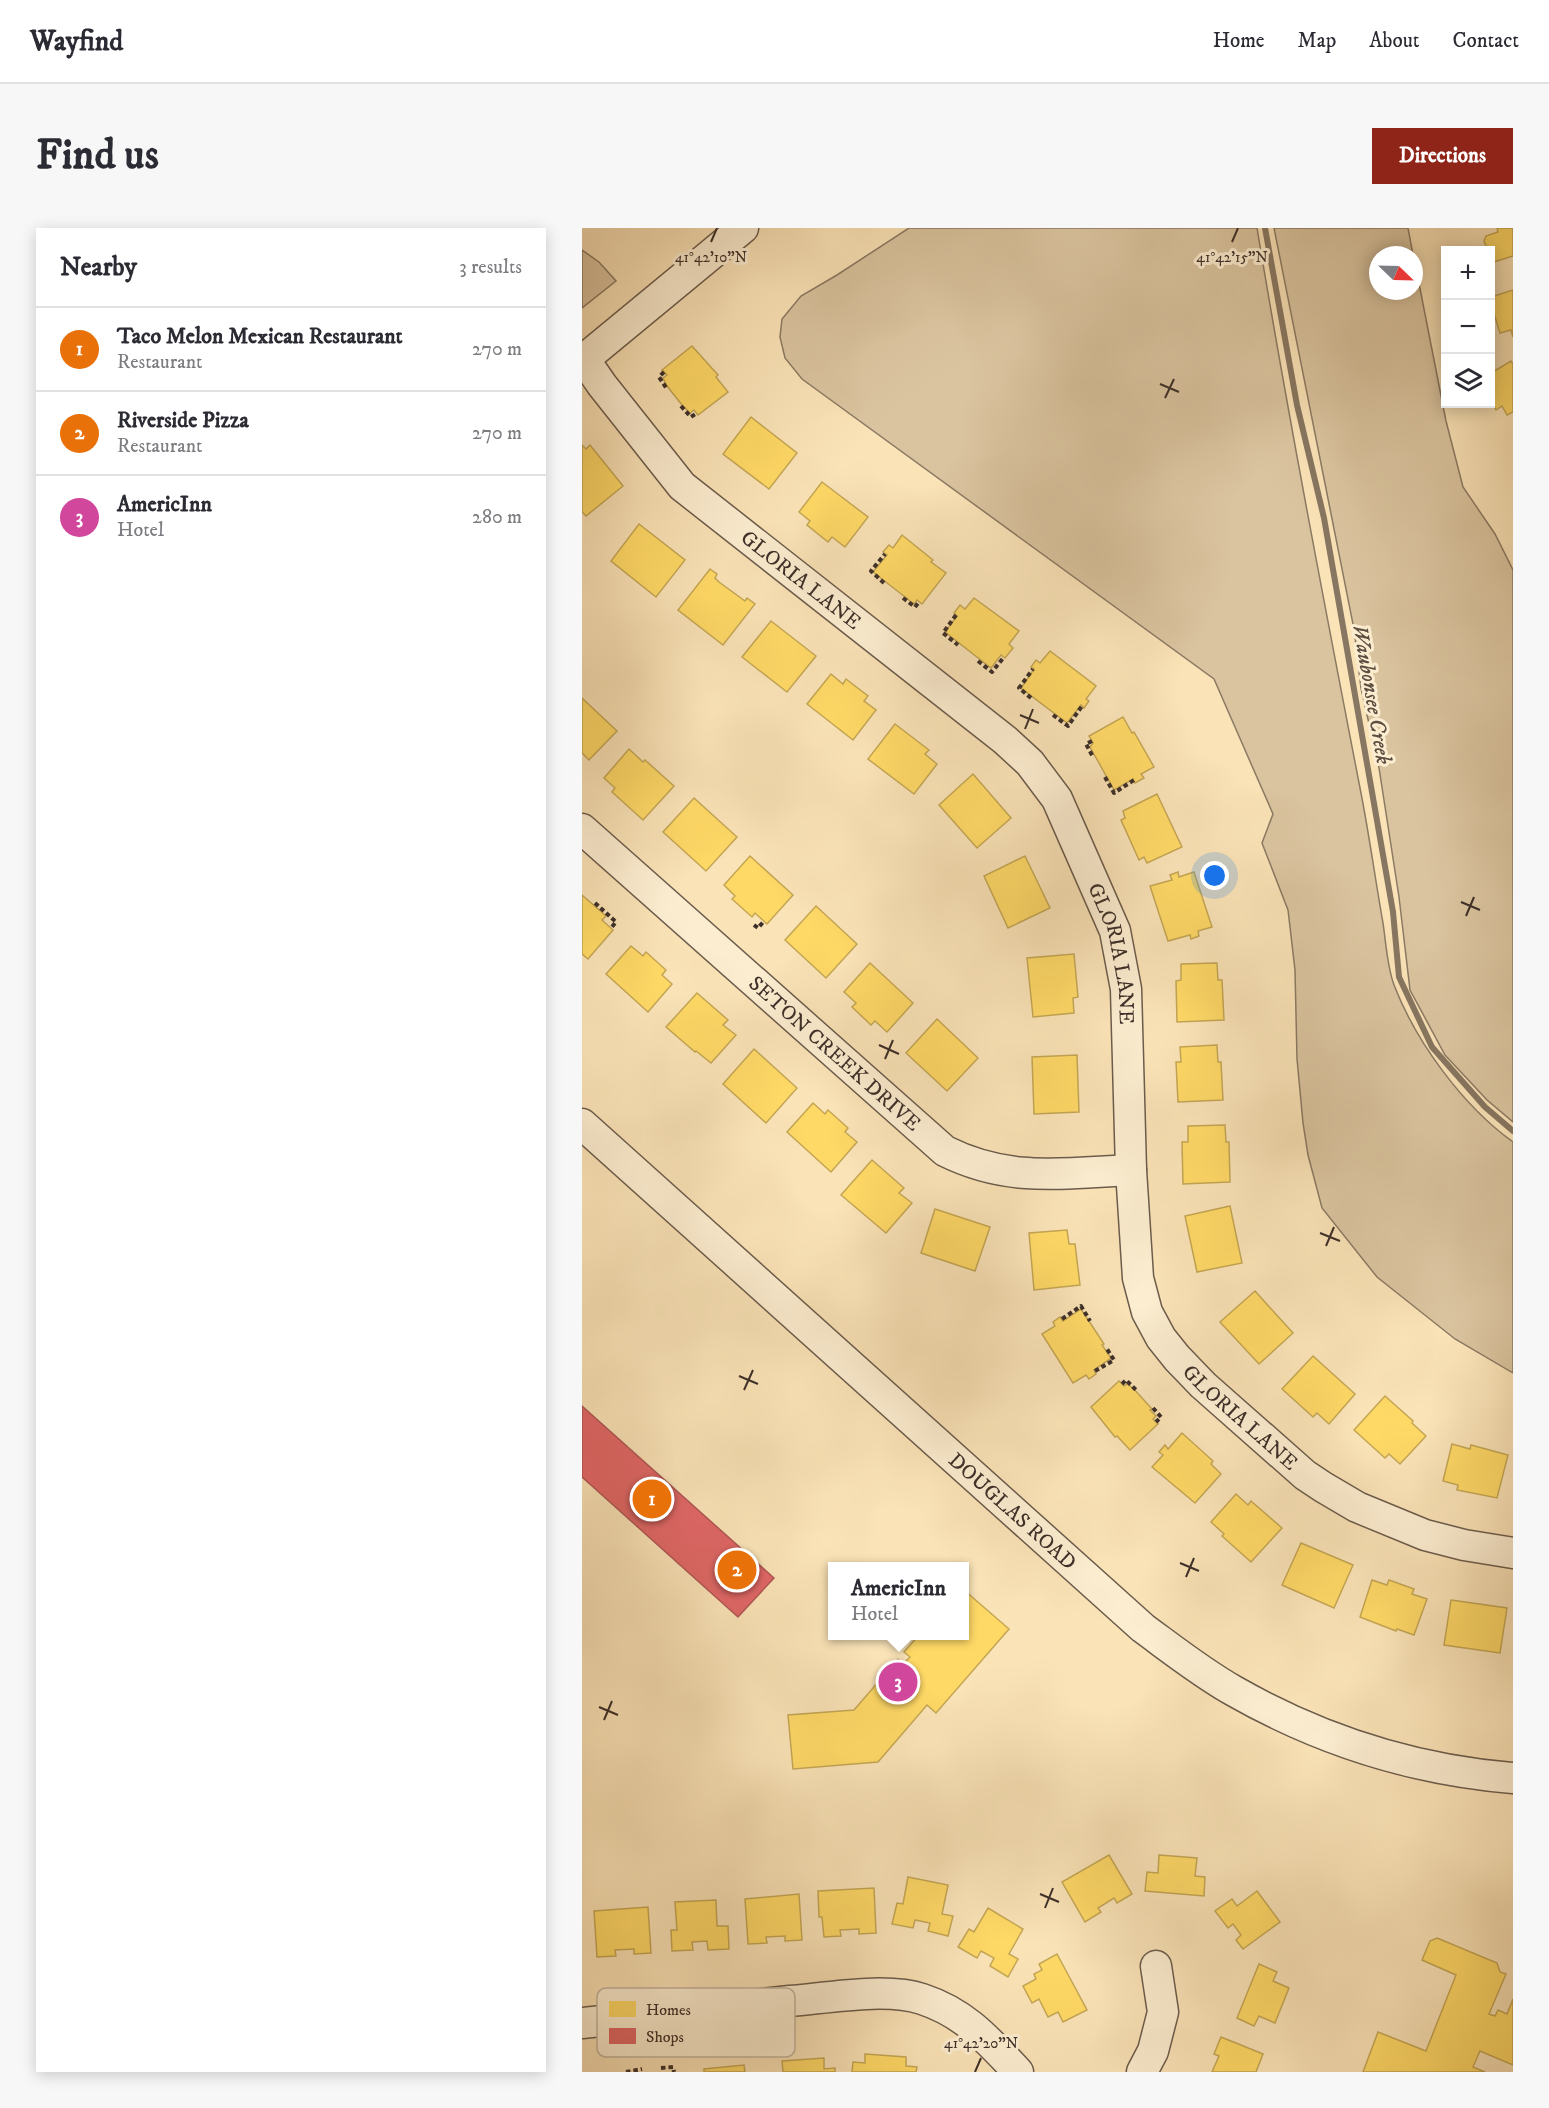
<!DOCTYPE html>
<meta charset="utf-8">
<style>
:root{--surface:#fff;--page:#f7f7f7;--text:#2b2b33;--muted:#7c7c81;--line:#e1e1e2;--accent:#8f2418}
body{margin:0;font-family:"IM FELL DW Pica",serif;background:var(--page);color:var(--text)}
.controls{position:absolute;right:18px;top:18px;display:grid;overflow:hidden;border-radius:0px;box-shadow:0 3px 15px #0003}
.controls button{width:54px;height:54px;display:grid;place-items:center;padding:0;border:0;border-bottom:2px solid var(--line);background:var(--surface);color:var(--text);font:30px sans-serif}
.compass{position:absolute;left:787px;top:18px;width:54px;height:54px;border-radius:50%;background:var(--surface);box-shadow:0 3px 15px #0003;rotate:113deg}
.you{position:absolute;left:633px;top:648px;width:21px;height:21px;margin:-15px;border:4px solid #fff;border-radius:50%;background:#1a73e8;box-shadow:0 0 0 9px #1a73e833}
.badge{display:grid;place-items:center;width:39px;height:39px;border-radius:50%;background:var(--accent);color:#fff;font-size:20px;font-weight:700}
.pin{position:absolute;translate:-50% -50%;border:3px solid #fff;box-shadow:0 2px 6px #0006}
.popup{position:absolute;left:246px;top:1334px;width:141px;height:78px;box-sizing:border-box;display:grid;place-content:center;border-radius:0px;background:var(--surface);filter:drop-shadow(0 2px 4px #0005);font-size:20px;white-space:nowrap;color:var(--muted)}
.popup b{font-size:22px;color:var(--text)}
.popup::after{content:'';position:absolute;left:50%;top:100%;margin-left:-12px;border:12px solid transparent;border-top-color:var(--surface)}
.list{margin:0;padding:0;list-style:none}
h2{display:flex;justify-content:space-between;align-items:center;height:78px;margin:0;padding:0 24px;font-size:26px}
h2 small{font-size:20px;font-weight:400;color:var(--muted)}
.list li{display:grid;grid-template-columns:39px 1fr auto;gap:18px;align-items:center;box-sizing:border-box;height:84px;padding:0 24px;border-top:2px solid var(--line)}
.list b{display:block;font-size:22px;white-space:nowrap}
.list p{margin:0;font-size:20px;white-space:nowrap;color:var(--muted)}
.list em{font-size:20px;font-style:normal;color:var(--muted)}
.icon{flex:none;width:33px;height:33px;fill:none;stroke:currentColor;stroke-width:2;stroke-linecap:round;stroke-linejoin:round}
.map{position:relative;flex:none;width:931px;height:1844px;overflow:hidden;border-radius:0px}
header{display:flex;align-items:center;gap:36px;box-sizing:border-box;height:84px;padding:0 30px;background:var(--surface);border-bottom:2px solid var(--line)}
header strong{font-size:28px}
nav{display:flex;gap:33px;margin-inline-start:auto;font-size:21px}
.intro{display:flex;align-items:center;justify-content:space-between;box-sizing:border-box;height:144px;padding:0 36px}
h1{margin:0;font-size:42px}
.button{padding:15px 27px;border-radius:0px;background:var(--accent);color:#fff;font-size:21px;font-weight:700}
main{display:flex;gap:36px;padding:0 36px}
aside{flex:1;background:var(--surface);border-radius:0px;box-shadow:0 3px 15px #0003}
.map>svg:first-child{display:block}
.green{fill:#dac49f;stroke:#8b7a64;stroke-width:1.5}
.homes{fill:#ffd966;stroke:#c4a654;stroke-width:1.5}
.shops{fill:#e06666;stroke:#af5654;stroke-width:1.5}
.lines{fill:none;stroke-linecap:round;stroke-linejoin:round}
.stream{stroke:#877661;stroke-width:6}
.minor-casing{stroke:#6c5c4c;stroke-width:33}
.path{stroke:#3c2f29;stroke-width:4;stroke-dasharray:4.5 3;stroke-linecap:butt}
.minor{stroke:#fcedd0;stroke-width:30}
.ticks{fill:none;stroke:#3c2f29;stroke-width:2}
.labels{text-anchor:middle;stroke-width:6;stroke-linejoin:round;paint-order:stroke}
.street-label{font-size:21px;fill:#3c2f29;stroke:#fcedd0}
.water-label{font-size:22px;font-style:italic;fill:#5b4d40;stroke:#fcedd0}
.key{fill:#fcedd0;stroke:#c2b49e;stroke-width:1.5}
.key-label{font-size:16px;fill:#3c2f29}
.ticks-label{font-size:15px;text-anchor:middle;fill:#3c2f29;stroke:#fcedd0;stroke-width:6;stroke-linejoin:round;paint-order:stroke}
</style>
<header>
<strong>Wayfind</strong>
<nav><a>Home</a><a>Map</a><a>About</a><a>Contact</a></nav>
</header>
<div class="intro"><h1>Find us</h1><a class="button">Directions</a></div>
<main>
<aside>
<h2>Nearby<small>3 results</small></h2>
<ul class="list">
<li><span class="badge" style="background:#e8710a">1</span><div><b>Taco Melon Mexican Restaurant</b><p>Restaurant</p></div><em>270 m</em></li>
<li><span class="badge" style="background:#e8710a">2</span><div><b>Riverside Pizza</b><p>Restaurant</p></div><em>270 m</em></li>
<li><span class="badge" style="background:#d1479c">3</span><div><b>AmericInn</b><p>Hotel</p></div><em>280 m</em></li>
</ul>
</aside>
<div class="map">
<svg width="931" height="1844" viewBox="0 0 931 1844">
<rect width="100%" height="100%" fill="#fae3b7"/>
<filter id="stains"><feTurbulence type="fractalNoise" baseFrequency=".00333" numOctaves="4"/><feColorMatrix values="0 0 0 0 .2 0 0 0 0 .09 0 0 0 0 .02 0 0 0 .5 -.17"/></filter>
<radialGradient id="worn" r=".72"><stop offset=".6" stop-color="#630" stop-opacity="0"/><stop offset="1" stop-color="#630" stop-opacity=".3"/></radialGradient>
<g class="green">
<path d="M 327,0 L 675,0 C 706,187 742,374 778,560 C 787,605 793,650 801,695 C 804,715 805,738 812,757 C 834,814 881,878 931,914 L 931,1145 L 873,1111 L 795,1049 L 740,980 L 726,927 L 721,895 L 715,831 L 713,742 L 706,682 L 680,615 L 691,586 L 632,451 L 220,151 L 203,130 L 198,109 L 200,91 L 219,68 L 255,47 Z"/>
<path d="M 692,0 L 826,0 L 831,27 L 796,27 L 796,63 L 832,63 L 832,30 L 864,193 L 881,259 L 913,306 L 931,342 L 931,894 L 905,872 L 863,827 L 828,762 L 817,669 L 797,540 L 779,460 L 772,401 Z"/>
<path d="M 0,22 L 17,34 L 34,53 L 0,80 Z"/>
</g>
<g class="homes">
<path d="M 915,0 L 931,0 L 931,28 L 912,34 L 908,20 L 904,18 L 902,13 L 904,8 L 916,4 Z"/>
<path d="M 931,62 L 931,109 L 929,102 L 918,105 L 909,76 L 909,69 Z"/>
<path d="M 110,118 L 136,147 L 134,149 L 146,164 L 116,187 L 112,182 L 108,185 L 100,177 L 85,158 L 81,150 L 85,147 L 80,142 Z"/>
<path d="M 929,133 L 931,136 L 931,184 L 925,187 L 920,178 L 914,182 L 909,172 L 909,145 Z"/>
<path d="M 169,189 L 215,225 L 187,261 L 141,226 Z"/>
<path d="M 0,217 L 4,221 L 8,217 L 41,258 L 4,288 L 0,284 Z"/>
<path d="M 240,254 L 286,289 L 263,319 L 250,309 L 246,314 L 225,297 L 228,293 L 217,284 Z"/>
<path d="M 57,296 L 103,332 L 74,369 L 29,333 Z"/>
<path d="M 320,307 L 351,332 L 349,334 L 364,345 L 340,376 L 335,372 L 332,376 L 291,344 L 305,327 L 301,324 L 307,317 L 311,320 Z"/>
<path d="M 128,341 L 135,346 L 133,350 L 137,354 L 163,373 L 165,370 L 173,376 L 141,417 L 96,382 Z"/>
<path d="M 392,370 L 437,403 L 427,416 L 431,420 L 423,430 L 419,427 L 409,440 L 363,404 L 375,388 L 372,385 L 378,377 L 383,381 Z"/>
<path d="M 189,393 L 234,428 L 205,464 L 160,429 Z"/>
<path d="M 468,423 L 514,458 L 504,471 L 507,473 L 502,480 L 499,477 L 485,495 L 439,460 L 452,441 L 449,439 L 454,432 L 458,435 Z"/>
<path d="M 249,446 L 261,456 L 264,451 L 286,468 L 282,473 L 294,482 L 271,512 L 225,476 Z"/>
<path d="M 0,470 L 35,503 L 7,532 L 0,525 Z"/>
<path d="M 541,489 L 550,505 L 552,504 L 572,539 L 559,546 L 562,550 L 553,555 L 551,551 L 532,562 L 508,519 L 511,515 L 507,508 Z"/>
<path d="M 313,496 L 347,522 L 343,526 L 355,536 L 332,566 L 286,531 Z"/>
<path d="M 47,521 L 61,534 L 63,532 L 92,558 L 61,592 L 30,564 L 33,560 L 22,550 Z"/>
<path d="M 391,546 L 429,590 L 395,620 L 357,577 Z"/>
<path d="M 575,566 L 600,619 L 565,635 L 562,629 L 557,632 L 539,592 L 543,590 L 541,583 Z"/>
<path d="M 112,570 L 155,609 L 124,643 L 81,604 Z"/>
<path d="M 168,628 L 211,667 L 185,696 L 173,685 L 170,689 L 150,671 L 153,668 L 142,657 Z"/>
<path d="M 443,628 L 468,680 L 426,700 L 402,648 Z"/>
<path d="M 596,644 L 597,649 L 612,644 L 630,699 L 616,703 L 617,708 L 609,711 L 608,707 L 586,713 L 568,658 L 590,652 L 588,647 Z"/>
<path d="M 0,667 L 24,688 L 20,692 L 31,702 L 6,731 L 0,726 Z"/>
<path d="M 234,678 L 275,716 L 244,750 L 203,712 Z"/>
<path d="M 49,718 L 61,728 L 64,724 L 84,742 L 80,747 L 90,756 L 66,784 L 24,746 Z"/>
<path d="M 492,726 L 496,769 L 491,770 L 492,785 L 451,789 L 445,730 Z"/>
<path d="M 288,735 L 331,775 L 305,804 L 293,793 L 289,797 L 270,779 L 274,775 L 262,764 Z"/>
<path d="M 635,735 L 636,752 L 640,752 L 642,792 L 595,794 L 594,753 L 599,752 L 599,736 Z"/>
<path d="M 115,765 L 146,792 L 141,797 L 154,807 L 129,835 L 114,823 L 113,824 L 84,799 Z"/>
<path d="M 355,791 L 396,830 L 365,863 L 324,825 Z"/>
<path d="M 635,817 L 636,834 L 639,834 L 641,872 L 596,874 L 594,834 L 599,834 L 598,819 Z"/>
<path d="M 172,821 L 215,860 L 184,895 L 141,856 Z"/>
<path d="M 495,827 L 497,884 L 452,886 L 450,829 Z"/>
<path d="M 231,875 L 243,886 L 246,882 L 266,900 L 263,904 L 275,914 L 249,944 L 205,904 Z"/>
<path d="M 643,897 L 644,914 L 647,914 L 648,954 L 601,956 L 600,914 L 606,914 L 606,898 Z"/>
<path d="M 290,932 L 322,960 L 317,965 L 330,975 L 304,1005 L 259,967 Z"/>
<path d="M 648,978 L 660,1035 L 615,1044 L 603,988 Z"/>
<path d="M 353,981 L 408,999 L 393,1043 L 339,1025 Z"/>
<path d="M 485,1002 L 487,1016 L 493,1016 L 498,1057 L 452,1062 L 447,1005 Z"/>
<path d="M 673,1063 L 711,1105 L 677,1136 L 638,1094 Z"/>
<path d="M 499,1081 L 522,1116 L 520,1117 L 529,1130 L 512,1142 L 514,1146 L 507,1151 L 504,1147 L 491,1155 L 460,1106 L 473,1098 L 471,1094 L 478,1089 L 481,1093 Z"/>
<path d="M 731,1128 L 773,1166 L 747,1196 L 735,1185 L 731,1189 L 700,1161 Z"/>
<path d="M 537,1153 L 542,1158 L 545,1156 L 552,1161 L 570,1181 L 568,1182 L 574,1188 L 571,1191 L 576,1196 L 548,1222 L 535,1208 L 533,1209 L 509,1179 Z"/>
<path d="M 803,1168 L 831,1193 L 830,1195 L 844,1208 L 818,1236 L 807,1226 L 803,1230 L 772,1202 Z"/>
<path d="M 600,1205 L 631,1233 L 629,1236 L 639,1246 L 613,1275 L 570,1239 L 581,1227 L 577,1224 L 583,1217 L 586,1221 Z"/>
<path d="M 870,1216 L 888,1221 L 889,1217 L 926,1227 L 915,1270 L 875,1262 L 876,1257 L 861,1253 Z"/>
<path d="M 654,1266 L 666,1277 L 669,1273 L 700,1300 L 669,1334 L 640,1308 L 642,1306 L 629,1294 Z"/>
<path d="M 719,1315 L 771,1337 L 752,1380 L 700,1357 Z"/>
<path d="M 790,1352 L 805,1357 L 807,1352 L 832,1361 L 830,1366 L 845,1371 L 832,1407 L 815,1401 L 814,1403 L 778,1389 Z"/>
<path d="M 382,1362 L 427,1401 L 354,1485 L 345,1477 L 296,1534 L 211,1541 L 206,1487 L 272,1482 L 316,1431 L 321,1436 L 328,1429 L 322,1424 L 336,1408 L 382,1408 Z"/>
<path d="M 869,1372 L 925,1380 L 918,1425 L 862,1417 Z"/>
<path d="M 527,1627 L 550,1666 L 535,1675 L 532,1670 L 516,1680 L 519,1684 L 503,1694 L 480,1654 Z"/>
<path d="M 577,1627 L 615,1630 L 613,1648 L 623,1649 L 622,1668 L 563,1663 L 565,1644 L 576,1645 Z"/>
<path d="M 326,1649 L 366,1657 L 360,1686 L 371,1688 L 366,1708 L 346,1703 L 348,1695 L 333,1692 L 331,1700 L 310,1696 L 315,1675 L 321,1676 Z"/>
<path d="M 292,1660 L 294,1705 L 277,1706 L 277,1701 L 258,1702 L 259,1708 L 242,1709 L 240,1689 L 237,1689 L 236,1663 Z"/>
<path d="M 675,1663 L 698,1694 L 661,1721 L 654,1712 L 659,1707 L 651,1696 L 646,1700 L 633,1683 L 650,1671 L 655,1678 Z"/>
<path d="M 217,1666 L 220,1712 L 203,1713 L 203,1708 L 184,1709 L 185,1715 L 166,1716 L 163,1671 Z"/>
<path d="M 134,1672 L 135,1698 L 146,1698 L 147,1721 L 126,1722 L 125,1713 L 110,1714 L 111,1722 L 90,1723 L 89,1702 L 95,1702 L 93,1674 Z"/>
<path d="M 66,1679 L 69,1725 L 52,1726 L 52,1721 L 33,1722 L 34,1728 L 15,1729 L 12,1683 Z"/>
<path d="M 406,1680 L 441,1701 L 427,1726 L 436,1731 L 426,1749 L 408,1738 L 412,1730 L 399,1723 L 395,1730 L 376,1719 L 387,1701 L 392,1704 Z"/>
<path d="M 855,1710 L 915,1735 L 918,1744 L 924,1746 L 907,1786 L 913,1788 L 916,1782 L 925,1786 L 931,1771 L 931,1837 L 898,1823 L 891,1839 L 903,1844 L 781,1844 L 796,1804 L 844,1823 L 874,1747 L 840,1732 L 848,1713 Z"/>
<path d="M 475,1726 L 505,1782 L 481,1794 L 476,1784 L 466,1789 L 457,1771 L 450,1775 L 441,1758 L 454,1751 L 452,1746 L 460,1742 L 457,1736 Z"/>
<path d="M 677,1736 L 695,1744 L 691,1753 L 707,1760 L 693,1795 L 677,1788 L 672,1798 L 655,1790 Z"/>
<path d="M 639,1809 L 681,1826 L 674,1844 L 630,1844 L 637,1828 L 632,1826 Z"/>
<path d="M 283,1826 L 324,1829 L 324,1838 L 335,1839 L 334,1844 L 270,1844 L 271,1834 L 283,1835 Z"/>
<path d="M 242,1830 L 242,1841 L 253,1840 L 253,1844 L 201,1844 L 200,1833 Z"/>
<path d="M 162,1837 L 163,1844 L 122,1844 L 122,1841 Z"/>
</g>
<path class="shops" d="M 0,1178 L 192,1350 L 156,1389 L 0,1249 Z"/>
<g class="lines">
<path class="stream" d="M 683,0 L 715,177 L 742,290 L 811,684 L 817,749 L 850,819 L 903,879 L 931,903"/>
<g class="minor-casing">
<g id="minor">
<path id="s1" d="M 2,131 L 20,157 L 100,258 L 423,512 L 448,535 L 475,571 L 533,703 L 544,761 L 549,942 L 556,1050 L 565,1084 L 579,1110 L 595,1130 L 621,1157 L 723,1247 L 741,1259 L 775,1279 L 843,1307 L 882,1317 L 931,1325"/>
<path d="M 0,133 L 161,0"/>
<path id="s2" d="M 0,601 L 363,923 C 427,955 481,945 549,942"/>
<path id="s3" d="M 0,896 L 561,1400 C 591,1422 620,1445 652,1463 C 738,1512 833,1542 931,1550"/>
<path d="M 0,1795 C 69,1788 139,1780 208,1773 C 245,1770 305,1759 340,1771 C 383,1785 406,1812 436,1844"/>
<path d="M 560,1844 L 571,1823 L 581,1784 L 574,1738"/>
</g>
</g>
<g class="path">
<path d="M 82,144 L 77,149 L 85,161"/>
<path d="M 99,178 L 109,189 L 115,185"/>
<path d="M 302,355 L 289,343 L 303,326"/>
<path d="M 321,370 L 333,379 L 337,374"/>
<path d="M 374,387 L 361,405 L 376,417"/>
<path d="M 396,433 L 410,444 L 422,429"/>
<path d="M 449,470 L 437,460 L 451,441"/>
<path d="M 471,487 L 486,498 L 500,478"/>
<path d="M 510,513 L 504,516 L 511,529"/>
<path d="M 523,549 L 532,565 L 552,552"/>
<path d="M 13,675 L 34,694 L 29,700"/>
<path d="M 172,697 L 176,700 L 182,693"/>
<path d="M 480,1091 L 499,1078 L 508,1093"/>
<path d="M 513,1143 L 532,1132 L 525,1121"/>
<path d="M 540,1156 L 544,1152 L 555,1163"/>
<path d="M 571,1180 L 579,1189 L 574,1194"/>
<path d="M 79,1840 L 91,1839 L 92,1844"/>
<path d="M 44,1844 L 60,1841"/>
</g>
<use href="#minor" class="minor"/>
</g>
<path class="ticks" d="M 129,14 L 135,0M 650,14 L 656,0M 578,156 L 597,164M 583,170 L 592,151M 438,487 L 457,495M 443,501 L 451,481M 879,674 L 898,682M 884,688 L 892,669M 297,817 L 317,826M 303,831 L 311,812M 738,1005 L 758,1013M 744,1018 L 752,999M 157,1148 L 176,1156M 162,1162 L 171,1142M 598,1335 L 617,1343M 604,1349 L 612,1330M 17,1479 L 36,1487M 22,1492 L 30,1473M 458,1666 L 477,1674M 463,1680 L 471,1660M 393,1844 L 399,1830"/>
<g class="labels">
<g class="street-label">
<text dy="7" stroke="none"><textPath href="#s1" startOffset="312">GLORIA LANE</textPath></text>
<text dy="7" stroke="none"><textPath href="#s1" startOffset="816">GLORIA LANE</textPath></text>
<text dy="7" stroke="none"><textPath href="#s2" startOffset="338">SETON CREEK DRIVE</textPath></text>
<text dy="7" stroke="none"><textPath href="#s1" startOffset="1320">GLORIA LANE</textPath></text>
<text dy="7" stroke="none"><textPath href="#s3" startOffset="579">DOUGLAS ROAD</textPath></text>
</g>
<g class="water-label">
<text transform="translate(791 466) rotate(80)" y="8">Waubonsee Creek</text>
</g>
</g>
<rect x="15" y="1760" width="198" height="69" rx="9" class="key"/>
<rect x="27" y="1773" width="27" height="16" fill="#ffd966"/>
<rect x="27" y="1800" width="27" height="16" fill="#e06666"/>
<g class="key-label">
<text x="64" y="1787">Homes</text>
<text x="64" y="1814">Shops</text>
</g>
<g class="ticks-label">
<text x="129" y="34">41°42'10"N</text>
<text x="650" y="34">41°42'15"N</text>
<text x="399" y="1820">41°42'20"N</text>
</g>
<rect width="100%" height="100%" filter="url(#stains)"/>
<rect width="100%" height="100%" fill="url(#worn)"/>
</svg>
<div class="controls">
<button>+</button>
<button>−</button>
<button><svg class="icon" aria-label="layers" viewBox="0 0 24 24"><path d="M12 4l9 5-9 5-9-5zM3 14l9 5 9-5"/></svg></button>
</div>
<svg class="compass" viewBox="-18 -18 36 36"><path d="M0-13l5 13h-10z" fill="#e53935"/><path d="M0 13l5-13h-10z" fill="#7c7c81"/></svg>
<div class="you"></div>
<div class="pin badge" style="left:70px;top:1271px;background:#e8710a">1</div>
<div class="pin badge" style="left:155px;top:1342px;background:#e8710a">2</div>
<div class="pin badge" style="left:316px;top:1454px;background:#d1479c">3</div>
<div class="popup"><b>AmericInn</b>Hotel</div>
</div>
</main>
